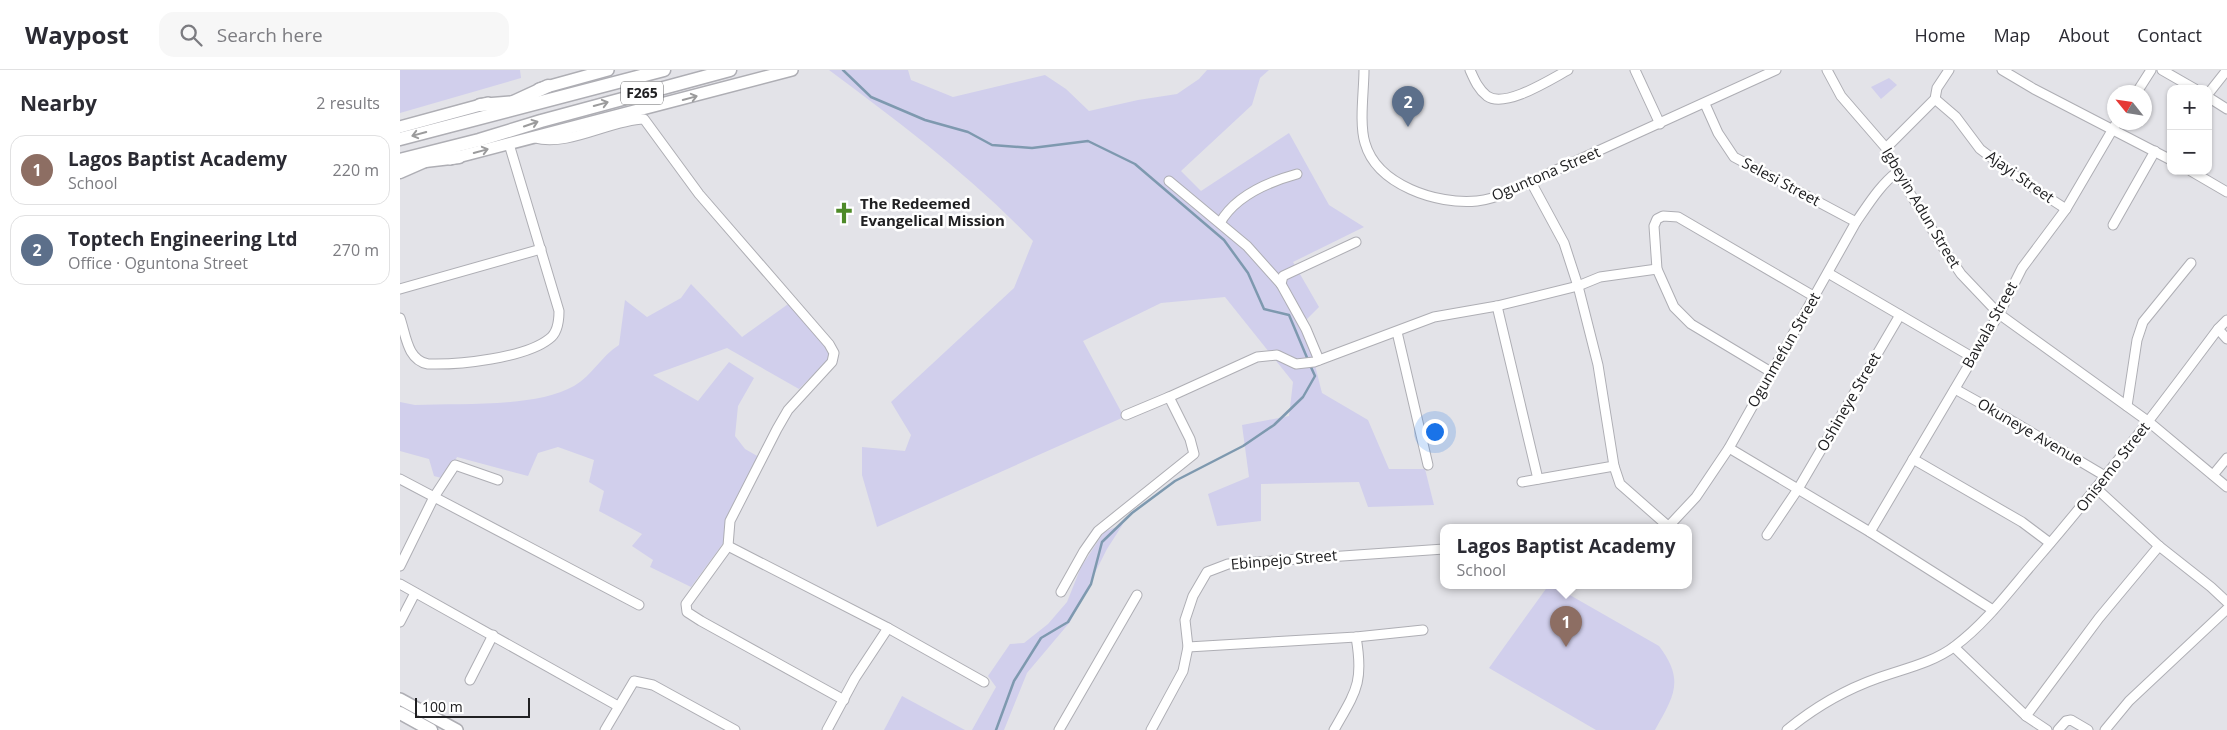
<!DOCTYPE html>
<meta charset="utf-8">
<style>
:root{--surface:#fff;--page:#f7f7f7;--text:#2b2b33;--muted:#7c7c81;--line:#e1e1e2;--accent:#111827}
body{margin:0;font-family:"Open Sans",sans-serif;background:var(--page);color:var(--text)}
.controls{position:absolute;right:15px;top:15px;display:grid;overflow:hidden;border-radius:10px;box-shadow:0 1px 4px #0004}
.controls button{width:45px;height:45px;display:grid;place-items:center;padding:0;border:0;border-bottom:1px solid var(--line);background:var(--surface);color:var(--text);font:25px sans-serif}
.compass{position:absolute;left:1707px;top:15px;width:45px;height:45px;border-radius:50%;background:var(--surface);box-shadow:0 1px 4px #0004;rotate:300deg}
.scale{position:absolute;left:15px;bottom:12px;width:115px;box-sizing:border-box;padding-left:5px;border:2px solid #202022;border-top:0;font-size:14px;line-height:18px;white-space:nowrap;color:#202022;-webkit-text-stroke:4px #fff;paint-order:stroke}
.you{position:absolute;left:1034px;top:361px;width:18px;height:18px;margin:-12px;border:4px solid #fff;border-radius:50%;background:#1a73e8;box-shadow:0 0 0 8px #1a73e833}
.badge{display:grid;place-items:center;width:32px;height:32px;border-radius:50%;background:var(--accent);color:#fff;font-size:16px;font-weight:700}
.pin{position:absolute;translate:-50% -41px;filter:drop-shadow(0 1px 2px #0008)}
.pin::after{content:'';position:absolute;top:26px;width:18px;height:15px;background:inherit;clip-path:polygon(0 0,100% 0,50% 100%)}
.popup{position:absolute;left:1040px;top:454px;width:252px;height:65px;box-sizing:border-box;display:grid;place-content:center;border-radius:10px;background:var(--surface);filter:drop-shadow(0 1px 4px #0005);font-size:16px;white-space:nowrap;color:var(--muted)}
.popup b{font-size:19px;color:var(--text)}
.popup::after{content:'';position:absolute;left:50%;top:100%;margin-left:-10px;border:10px solid transparent;border-top-color:var(--surface)}
.list{margin:0;padding:0;list-style:none}
h2{display:flex;justify-content:space-between;align-items:center;height:65px;margin:0;padding:0 20px;font-size:21px}
h2 small{font-size:16px;font-weight:400;color:var(--muted)}
.list li{display:grid;grid-template-columns:32px 1fr auto;gap:15px;align-items:center;box-sizing:border-box;height:70px;margin:0 10px 10px;padding:0 10px;border:1px solid var(--line);border-radius:15px}
.list b{display:block;font-size:19px;white-space:nowrap}
.list p{margin:0;font-size:16px;white-space:nowrap;color:var(--muted)}
.list em{font-size:16px;font-style:normal;color:var(--muted)}
.icon{flex:none;width:28px;height:28px;fill:none;stroke:currentColor;stroke-width:2;stroke-linecap:round;stroke-linejoin:round}
.map{position:relative;flex:none;width:1827px;height:660px;overflow:hidden}
header{display:flex;align-items:center;gap:30px;box-sizing:border-box;height:70px;padding:0 25px;background:var(--surface);border-bottom:1px solid var(--line)}
header strong{font-size:24px}
nav{display:flex;gap:28px;margin-inline-start:auto;font-size:18px}
.search{width:350px;height:45px;background:var(--page);display:flex;align-items:center;gap:12px;box-sizing:border-box;padding:0 18px;border-radius:15px;color:var(--muted);font-size:19px}
main{display:flex}
aside{flex:1;background:var(--surface)}
.map>svg:first-child{display:block}
.green{fill:#d1cfec}
.lines{fill:none;stroke-linecap:round;stroke-linejoin:round}
.stream{stroke:#7e99af;stroke-width:2.5}
.minor-casing{stroke:#aeaeb4;stroke-width:11}
.major-casing{stroke:#aeaeb4;stroke-width:14}
.highway-casing{stroke:#aeaeb4;stroke-width:15}
.minor{stroke:#fff;stroke-width:9}
.major{stroke:#fff;stroke-width:11}
.highway{stroke:#fff;stroke-width:12}
.oneway{stroke:#9b9b9c}
.labels{text-anchor:middle;stroke-width:5;stroke-linejoin:round;paint-order:stroke}
.shield{fill:#fff;stroke:#636364;stroke-width:1}
.shield-label{font-size:14px;font-weight:bold;fill:#202022}
.street-label{font-size:15px;fill:#202022;stroke:#fff}
.poi-label{font-size:15px;font-weight:bold;fill:#202022;stroke:#fff;text-anchor:start}
</style>
<header>
<strong>Waypost</strong>
<div class="search"><svg class="icon" aria-label="search" viewBox="0 0 24 24"><circle cx="10" cy="10" r="6"/><path d="M15 15l6 6"/></svg>Search here</div>
<nav><a>Home</a><a>Map</a><a>About</a><a>Contact</a></nav>
</header>
<main>
<aside>
<h2>Nearby<small>2 results</small></h2>
<ul class="list">
<li><span class="badge" style="background:#8d6e63">1</span><div><b>Lagos Baptist Academy</b><p>School</p></div><em>220 m</em></li>
<li><span class="badge" style="background:#5c6f8a">2</span><div><b>Toptech Engineering Ltd</b><p>Office · Oguntona Street</p></div><em>270 m</em></li>
</ul>
</aside>
<div class="map">
<svg width="1827" height="660" viewBox="0 0 1827 660">
<rect width="100%" height="100%" fill="#e3e3e8"/>
<g class="green">
<path d="M 0,0 L 120,0 L 121,8 L 0,43 Z"/>
<path d="M 429,0 L 508,0 L 511,10 L 553,27 L 645,5 L 666,19 L 689,41 L 738,30 L 777,24 L 799,9 L 807,0 L 869,0 L 860,8 L 852,35 L 781,101 L 801,121 L 889,63 L 929,135 L 964,157 L 893,192 L 919,237 L 904,252 L 922,323 L 968,350 L 989,399 L 1025,399 L 1034,435 L 968,437 L 959,412 L 861,414 L 861,451 L 817,456 L 808,424 L 849,407 L 842,355 L 889,346 L 893,312 L 825,227 L 761,233 L 683,271 L 724,347 L 477,457 L 462,405 L 462,377 L 505,381 L 511,365 L 491,332 L 614,218 L 633,171 C 571,106 500,53 429,0 Z"/>
<path d="M 1489,8 L 1497,15 L 1481,29 L 1471,17 Z"/>
<path d="M 291,214 L 342,267 L 391,232 L 434,284 L 399,319 L 327,278 L 253,305 L 298,331 L 329,292 L 354,308 L 338,336 L 335,366 L 345,379 L 359,387 L 325,453 L 327,468 L 291,517 L 250,497 L 253,490 L 232,476 L 242,464 L 199,441 L 204,421 L 189,412 L 194,390 L 158,377 L 138,383 L 128,406 L 57,387 L 45,409 L 34,406 L 29,389 L 0,381 L 0,332 L 15,335 C 60,333 135,338 174,316 C 193,305 201,286 219,275 L 225,230 L 247,247 L 281,228 Z"/>
<path d="M 723,454 L 707,479 L 670,552 L 627,603 L 604,660 L 572,660 L 596,617 L 588,606 L 610,574 L 624,573 L 648,554 L 667,532 L 681,497 L 704,462 Z"/>
<path d="M 1148,516 L 1154,516 L 1259,576 C 1285,610 1274,626 1255,660 L 1196,660 L 1089,598 Z"/>
<path d="M 502,626 L 565,660 L 484,660 Z"/>
</g>
<g class="lines">
<g class="stream">
<path d="M 443,0 L 471,27 L 525,50 L 568,62 L 592,75 L 632,78 L 688,71 L 735,94 L 824,170 L 848,203 L 864,239 L 889,245 L 908,290"/>
<path d="M 596,660 L 614,611 L 641,568 L 668,552 L 691,514 L 702,472 L 732,443 L 775,411 L 843,376 L 874,355 L 903,327 L 915,306 L 910,295"/>
</g>
<g class="minor-casing">
<g id="minor">
<path d="M 964,0 C 964,21 959,53 965,73 C 977,115 1037,135 1077,131 C 1088,130 1099,126 1110,121 L 1376,0"/>
<path d="M 1070,0 C 1074,9 1078,19 1087,26 C 1105,39 1151,9 1168,0"/>
<path d="M 1235,0 L 1260,54"/>
<path d="M 1427,0 L 1441,26 L 1486,78 L 1497,102 L 1544,179 L 1561,204 L 1599,244 L 1749,352 L 1827,417"/>
<path d="M 1602,0 L 1634,19 L 1771,90"/>
<path d="M 1762,0 L 1795,19"/>
<path d="M 1737,22 L 1751,0"/>
<path d="M 1808,24 L 1827,0"/>
<path d="M 1808,27 L 1827,39"/>
<path d="M 1535,29 L 1556,47 L 1580,79 L 1614,105 L 1666,139"/>
<path d="M 1305,34 L 1318,63 L 1334,87 L 1456,152"/>
<path d="M 135,68 C 168,77 210,50 244,49 L 299,124 L 429,274 L 434,283 L 432,292 L 388,340 L 377,359 L 330,451 L 328,476 L 286,534 L 287,542 L 301,551 L 444,630"/>
<path d="M 1486,78 L 1535,29 L 1537,18 L 1549,0"/>
<path d="M 1791,101 L 1827,122"/>
<path d="M 769,111 L 847,176 L 881,214"/>
<path d="M 1131,112 L 1164,173 L 1178,216 L 1198,295 L 1214,396 L 1220,414 L 1269,457"/>
<path d="M 820,153 C 835,126 868,112 897,104"/>
<path d="M 1713,155 L 1755,81"/>
<path d="M 1428,203 L 1572,287"/>
<path d="M 0,219 L 141,179"/>
<path d="M 1097,236 L 1138,409"/>
<path d="M 0,248 C 6,265 7,290 28,294 C 59,295 125,288 149,269 C 158,263 159,251 159,241 L 109,74"/>
<path d="M 1818,259 L 1827,269"/>
<path d="M 997,262 L 1028,395"/>
<path d="M 919,290 L 906,259 L 881,214 L 883,206 L 956,172"/>
<path d="M 1371,302 L 1291,254 L 1274,237 L 1257,199 L 1254,156 L 1257,149 L 1263,146 L 1278,147 L 1415,227"/>
<path d="M 1555,319 L 1607,348 L 1705,406"/>
<path d="M 1727,336 L 1737,270 L 1743,252 L 1791,193"/>
<path d="M 726,345 L 769,327"/>
<path d="M 1329,378 L 1470,462 L 1593,540"/>
<path d="M 1513,389 L 1622,452 L 1650,473"/>
<path d="M 1813,405 L 1827,388"/>
<path d="M 0,409 L 239,535"/>
<path d="M 1122,412 L 1214,396"/>
<path d="M 1696,418 L 1759,476 L 1811,517 L 1827,532"/>
<path d="M 1267,458 L 1296,427 L 1329,378 L 1456,152 C 1468,135 1480,115 1497,102"/>
<path d="M 1470,462 L 1599,244 L 1622,198 L 1666,139 L 1717,52"/>
<path d="M 1367,465 L 1398,419 L 1500,245"/>
<path d="M 328,476 L 488,558 L 584,612"/>
<path d="M 0,496 L 34,427 L 55,395 L 98,410"/>
<path d="M 0,514 L 218,636"/>
<path d="M 661,522 L 684,481 L 698,461 L 794,384 L 790,369 L 769,327 L 857,287 L 877,285 L 896,294 L 914,292 L 1034,247 L 1097,236 L 1178,216 L 1200,207 L 1257,199"/>
<path d="M 0,552 L 15,523"/>
<path d="M 788,577 L 956,567 L 1023,560"/>
<path d="M 1554,577 L 1626,646 L 1699,548 L 1759,476"/>
<path d="M 70,610 L 93,565"/>
<path d="M 1626,646 L 1647,660"/>
<path d="M 205,660 L 234,611 L 253,615 L 335,660"/>
<path d="M 427,660 L 455,608 L 488,558"/>
<path d="M 659,660 L 737,525"/>
<path d="M 751,660 L 783,601 L 788,577 L 785,550 L 793,526 L 807,502 L 828,494 L 1044,479"/>
<path d="M 934,660 C 956,621 964,613 956,567"/>
<path d="M 1387,660 C 1415,637 1444,620 1478,608 C 1503,599 1533,593 1555,576 C 1586,553 1610,520 1635,491 C 1700,416 1759,338 1818,259 L 1827,250"/>
<path d="M 1658,660 L 1666,651 L 1671,650 L 1688,660"/>
<path d="M 1705,660 L 1729,631 L 1827,539"/>
</g>
</g>
<g class="major-casing">
<g id="major">
<path d="M 139,19 L 208,0"/>
<path d="M 0,57 L 88,33"/>
<path d="M 50,89 L 392,0"/>
<path d="M 0,629 L 57,660"/>
</g>
</g>
<g class="highway-casing">
<g id="highway">
<path d="M 109,34 L 148,16"/>
<path d="M 80,35 L 116,32"/>
<path d="M 0,69 L 264,0"/>
<path d="M 0,90 L 79,70 L 141,51 L 330,0"/>
<path d="M 25,91 L 59,87"/>
<path d="M 0,102 L 32,88"/>
<path d="M 0,643 L 31,660"/>
</g>
</g>
<use href="#minor" class="minor"/>
<use href="#major" class="major"/>
<use href="#highway" class="highway"/>
</g>
<defs><path id="oneway-shaft" d="M-6 0H5M1.5-3L5.5 0L1.5 3" fill="none" stroke-width="1.6" stroke-linecap="round" stroke-linejoin="round" transform="scale(1.25)"/></defs>
<g class="oneway">
<use href="#oneway-shaft" transform="translate(290 28) rotate(-15)"/>
<use href="#oneway-shaft" transform="translate(201 34) rotate(-15)"/>
<use href="#oneway-shaft" transform="translate(131 54) rotate(-19)"/>
<use href="#oneway-shaft" transform="translate(19 64) rotate(165)"/>
<use href="#oneway-shaft" transform="translate(81 81) rotate(-15)"/>
</g>
<defs>
<g id="church-bare" transform="scale(1.725)"><path d="M-1.2-6h2.4v3.5h3.3v2.4h-3.3V6h-2.4V-.1h-3.3v-2.4h3.3Z" fill="#4e8a28" stroke="#fff" stroke-width="2.5" paint-order="stroke"/></g>
</defs>
<g fill-rule="evenodd">
<use href="#church-bare" x="444" y="143"/>
</g>
<g class="labels">
<rect class="shield" x="221" y="11.5" width="42" height="23" rx="4"/>
<g class="shield-label">
<text x="242" y="28">F265</text>
</g>
<g class="street-label">
<text transform="translate(1146 104) rotate(-23)" y="5">Oguntona Street</text>
<text transform="translate(1620 107) rotate(35)" y="5">Ajayi Street</text>
<text transform="translate(1381 112) rotate(28)" y="5">Selesi Street</text>
<text transform="translate(1521 138) rotate(59)" y="5">Igbeyin Adun Street</text>
<text transform="translate(1590 255) rotate(-61)" y="5">Bawala Street</text>
<text transform="translate(1384 280) rotate(-60)" y="5">Ogunmefun Street</text>
<text transform="translate(1449 332) rotate(-60)" y="5">Oshineye Street</text>
<text transform="translate(1630 362) rotate(30)" y="5">Okuneye Avenue</text>
<text transform="translate(1713 397) rotate(-52)" y="5">Onisemo Street</text>
<text transform="translate(884 490) rotate(-5)" y="5">Ebinpejo Street</text>
</g>
<g class="poi-label">
<text x="460" y="139">The Redeemed<tspan x="460" dy="17">Evangelical Mission</tspan></text>
</g>
</g>
</svg>
<div class="controls">
<button>+</button>
<button>−</button>
</div>
<svg class="compass" viewBox="-18 -18 36 36"><path d="M0-13l5 13h-10z" fill="#e53935"/><path d="M0 13l5-13h-10z" fill="#7c7c81"/></svg>
<div class="scale">100 m</div>
<div class="you"></div>
<div class="pin badge" style="left:1166px;top:577px;background:#8d6e63">1</div>
<div class="popup"><b>Lagos Baptist Academy</b>School</div>
<div class="pin badge" style="left:1008px;top:57px;background:#5c6f8a">2</div>
</div>
</main>
